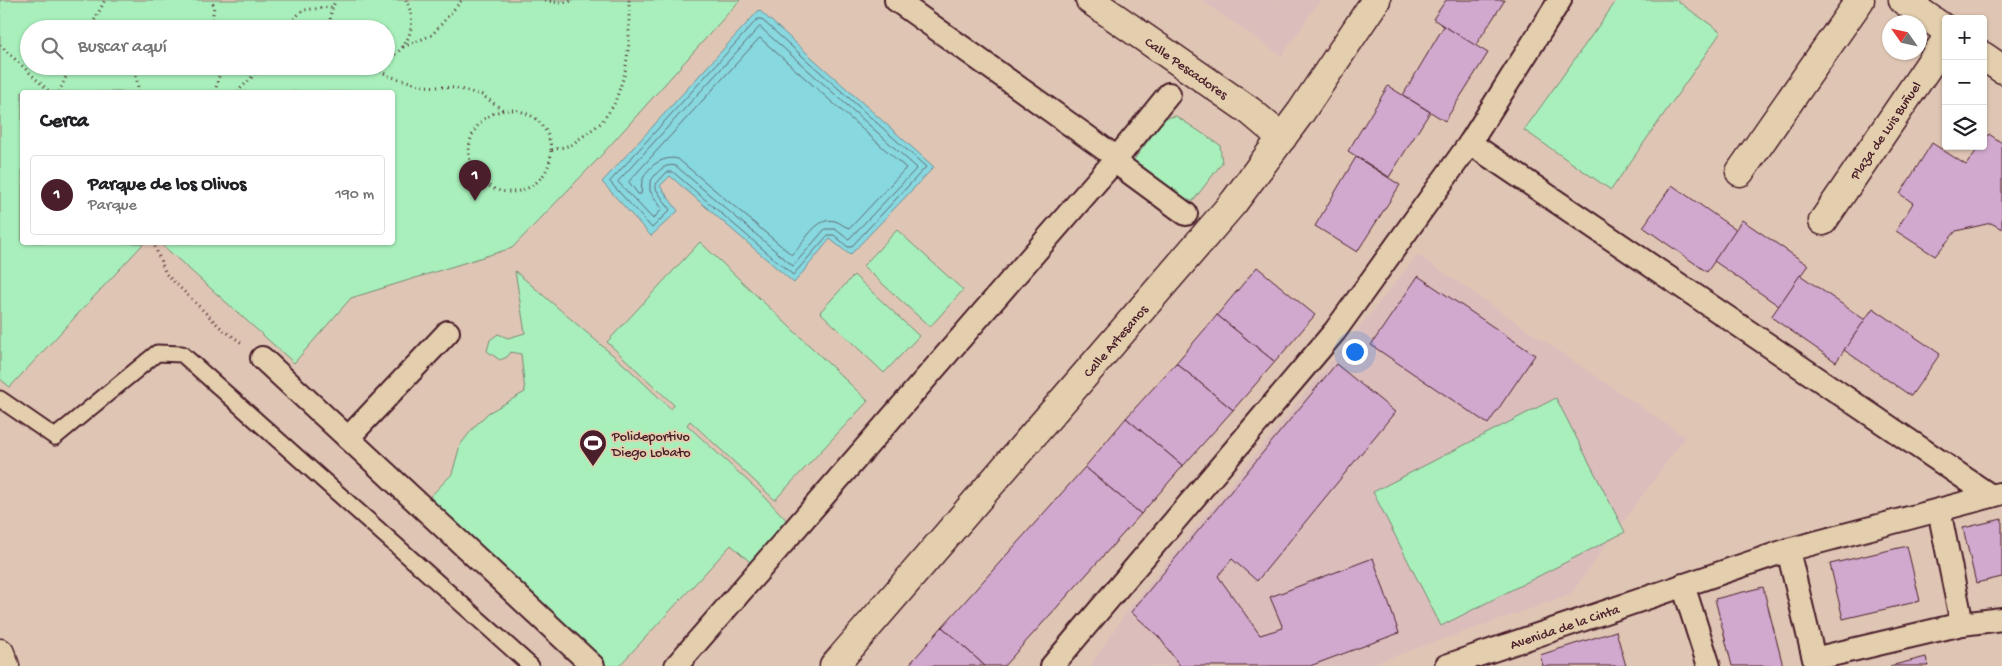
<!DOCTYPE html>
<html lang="es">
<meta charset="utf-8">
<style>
:root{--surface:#fff;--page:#f2f2f2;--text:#202124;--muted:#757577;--line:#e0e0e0;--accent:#4a1f2b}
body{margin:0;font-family:"Gochi Hand",sans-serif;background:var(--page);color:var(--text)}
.controls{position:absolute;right:15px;top:15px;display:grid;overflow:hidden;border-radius:5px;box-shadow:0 1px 4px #0004}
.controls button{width:45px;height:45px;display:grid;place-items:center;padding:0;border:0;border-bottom:1px solid var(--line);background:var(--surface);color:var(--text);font:25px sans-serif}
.compass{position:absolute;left:1882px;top:15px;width:45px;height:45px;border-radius:50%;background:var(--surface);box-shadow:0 1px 4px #0004;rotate:304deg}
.you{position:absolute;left:1354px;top:351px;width:18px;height:18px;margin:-12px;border:4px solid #fff;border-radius:50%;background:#1a73e8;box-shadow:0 0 0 8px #1a73e833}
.badge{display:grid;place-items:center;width:32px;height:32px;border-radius:50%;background:var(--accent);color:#fff;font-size:16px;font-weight:700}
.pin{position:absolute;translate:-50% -41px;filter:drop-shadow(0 1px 2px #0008)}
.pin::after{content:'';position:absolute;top:26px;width:18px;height:15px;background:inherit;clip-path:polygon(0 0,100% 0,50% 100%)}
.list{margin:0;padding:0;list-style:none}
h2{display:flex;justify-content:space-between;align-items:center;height:65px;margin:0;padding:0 20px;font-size:21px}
h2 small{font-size:16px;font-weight:400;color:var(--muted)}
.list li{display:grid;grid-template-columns:32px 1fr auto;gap:15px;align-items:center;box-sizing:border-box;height:80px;margin:0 10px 10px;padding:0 10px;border:1px solid var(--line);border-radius:5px}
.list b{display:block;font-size:19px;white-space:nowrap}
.list p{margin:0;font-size:16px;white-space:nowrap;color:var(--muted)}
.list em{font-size:16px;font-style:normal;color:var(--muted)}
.icon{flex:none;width:28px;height:28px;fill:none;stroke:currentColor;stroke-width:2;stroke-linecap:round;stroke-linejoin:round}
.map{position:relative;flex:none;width:2002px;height:666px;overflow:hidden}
.search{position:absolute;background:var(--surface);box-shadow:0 1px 4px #0004;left:20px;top:20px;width:375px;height:55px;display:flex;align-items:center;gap:12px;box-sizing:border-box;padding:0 18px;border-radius:28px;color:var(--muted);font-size:19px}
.panel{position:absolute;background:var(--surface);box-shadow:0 1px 4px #0004;left:20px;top:90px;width:375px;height:155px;border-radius:5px}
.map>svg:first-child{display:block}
.built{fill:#dbbdbc}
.green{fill:#a8efbb;stroke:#798773;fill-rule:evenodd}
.water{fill:#87d8df;stroke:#6f8e97}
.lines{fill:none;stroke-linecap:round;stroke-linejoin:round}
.shore{stroke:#626973;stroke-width:1}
.building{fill:#d1a8ce;stroke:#4a1f2b}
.service-casing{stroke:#4a1f2b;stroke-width:19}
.pedestrian-casing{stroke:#4a1f2b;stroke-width:26}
.minor-casing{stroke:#4a1f2b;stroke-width:31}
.tertiary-casing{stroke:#4a1f2b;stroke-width:31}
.secondary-casing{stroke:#4a1f2b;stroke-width:31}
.path{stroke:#4a1f2b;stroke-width:3;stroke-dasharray:1 4;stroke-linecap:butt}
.service{stroke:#e3cead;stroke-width:15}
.pedestrian{stroke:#e3cead;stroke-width:22}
.minor{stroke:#e3cead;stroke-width:28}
.tertiary{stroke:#e3cead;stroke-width:28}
.secondary{stroke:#e3cead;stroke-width:28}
.labels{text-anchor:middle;stroke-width:4;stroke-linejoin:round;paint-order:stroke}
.street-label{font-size:14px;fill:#4a1f2b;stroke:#e3cead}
.poi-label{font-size:14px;fill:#4a1f2b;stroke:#e3cead;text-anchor:start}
</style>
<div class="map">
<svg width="2002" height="666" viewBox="0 0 2002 666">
<rect width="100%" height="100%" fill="#dfc6b4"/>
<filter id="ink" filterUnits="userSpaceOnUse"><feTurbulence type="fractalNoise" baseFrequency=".02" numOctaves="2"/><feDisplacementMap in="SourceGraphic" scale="10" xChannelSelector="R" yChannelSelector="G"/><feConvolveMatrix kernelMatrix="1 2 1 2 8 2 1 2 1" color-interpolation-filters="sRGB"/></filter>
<g filter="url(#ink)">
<g class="built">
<path d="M 1201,0 L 1320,0 L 1282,56 Z"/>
<path d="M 1418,255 L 1685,437 L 1570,595 L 1366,666 L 1090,666 L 1125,614 Z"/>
</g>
<g class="green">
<path d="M 0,0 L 740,0 L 597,160 L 512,248 L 351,298 L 294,363 L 160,243 L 392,242 L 392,92 L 22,92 L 22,242 L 144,243 L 10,387 L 0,379 ZM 29,29 L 386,29 L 386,66 L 29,66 Z"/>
<path d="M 1617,0 L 1676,0 L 1721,32 L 1611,190 L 1524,130 Z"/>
<path d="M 1176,116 L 1220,145 L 1222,163 L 1193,201 L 1175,203 L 1133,161 L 1165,118 Z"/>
<path d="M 897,230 L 963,290 L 930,327 L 863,266 Z"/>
<path d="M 700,242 L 868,401 L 775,500 L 690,421 L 687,425 L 764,496 L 792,526 L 758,569 L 731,545 L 619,666 L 600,666 L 425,502 L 452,474 L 460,445 L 474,427 L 488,413 L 525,392 L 521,354 L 511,352 L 507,357 L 500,360 L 487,351 L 490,340 L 498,334 L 508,338 L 525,333 L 515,271 L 629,369 L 671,409 L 674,405 L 607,342 Z"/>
<path d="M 854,275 L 919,336 L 884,373 L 820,312 Z"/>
<path d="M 1556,398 L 1625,532 L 1441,626 L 1373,492 Z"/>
</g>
<path class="water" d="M 759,10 L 934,167 L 850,255 L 830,239 L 794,283 L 670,176 L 660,186 L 678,211 L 651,236 L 602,182 Z"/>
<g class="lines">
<g class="shore">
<path d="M 758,19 L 761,19 L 926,167 L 851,247 L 848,247 L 834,235 L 828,235 L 793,275 L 673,172 L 667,172 L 656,184 L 656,189 L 670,210 L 652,228 L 610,182 Z"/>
<path d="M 760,27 L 917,168 L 850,238 L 848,239 L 835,229 L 825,229 L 793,266 L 676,166 C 664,163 657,172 650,182 L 650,191 L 662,209 L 653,219 L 618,182 Z"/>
<path d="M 760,38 L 906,168 L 850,228 C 844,227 841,223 835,221 C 815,216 804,244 792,255 L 678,159 C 663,155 646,167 642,182 C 641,186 642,190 641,194 L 638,194 L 629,182 Z"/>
</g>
</g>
<g class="building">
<path d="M 1446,0 L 1505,0 L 1475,46 L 1433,19 Z"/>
<path d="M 1444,26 L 1488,53 L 1445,121 L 1403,95 Z"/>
<path d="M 1388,86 L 1430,112 L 1389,177 L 1348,151 Z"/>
<path d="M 1989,134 L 2002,143 L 2002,229 L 1991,223 L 1956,231 L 1935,256 L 1896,231 L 1913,203 L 1900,194 L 1932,143 L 1966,165 L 1980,146 L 1983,146 L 1983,141 Z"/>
<path d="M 1356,157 L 1400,185 L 1357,252 L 1315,226 Z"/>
<path d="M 1672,185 L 1736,230 L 1707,272 L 1643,227 Z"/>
<path d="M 1742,220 L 1808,265 L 1779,306 L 1714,261 Z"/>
<path d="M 1257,267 L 1315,315 L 1275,362 L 1217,315 Z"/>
<path d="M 1800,275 L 1865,320 L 1836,362 L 1771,317 Z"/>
<path d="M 1418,276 L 1535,355 L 1488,424 L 1371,345 Z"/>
<path d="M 1873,308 L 1940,354 L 1911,396 L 1844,350 Z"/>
<path d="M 1217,315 L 1275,362 L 1233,410 L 1176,363 Z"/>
<path d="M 1176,363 L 1233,410 L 1183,466 L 1126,418 Z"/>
<path d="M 1336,364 L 1395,412 L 1257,581 L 1232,559 L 1218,576 L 1260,635 L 1283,628 L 1270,597 L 1373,558 L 1399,633 L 1310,666 L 1180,666 L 1159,637 L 1131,612 Z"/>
<path d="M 1126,418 L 1183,466 L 1141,514 L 1085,467 Z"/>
<path d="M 1085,467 L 1141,514 L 1004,666 L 985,666 L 942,627 Z"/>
<path d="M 2002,519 L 2002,577 L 1976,583 L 1963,528 Z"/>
<path d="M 1907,546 L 1920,601 L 1843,619 L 1830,564 Z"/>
<path d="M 1763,587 L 1783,666 L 1732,666 L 1715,599 Z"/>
<path d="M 942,627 L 985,666 L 908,666 Z"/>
<path d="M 1616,631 L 1626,666 L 1543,666 L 1540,655 Z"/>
<path d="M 1926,657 L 1928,666 L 1890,666 Z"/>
</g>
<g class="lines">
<g class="service-casing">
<path id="service" d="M 0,399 L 55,437 L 157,353 L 182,354 L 531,666"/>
</g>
<g class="pedestrian-casing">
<g id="pedestrian">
<path d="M 896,0 L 1117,158 L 1118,164 L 1186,214"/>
<path d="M 1470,143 L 1991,496"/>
<path d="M 448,332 L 348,438 L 593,666"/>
<path d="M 262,358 L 348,438"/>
<path d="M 1939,510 L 1962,624 L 2002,619"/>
<path d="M 1788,550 L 1814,659 L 1962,624"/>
<path d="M 1683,585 L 1709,666"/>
<path d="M 676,666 L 1117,158 L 1169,94"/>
<path d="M 1052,666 L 1335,331 L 1470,143 L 1560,0"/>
<path id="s1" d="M 1446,666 L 1788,550 L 1999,494"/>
</g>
</g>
<g class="minor-casing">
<g id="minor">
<path id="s2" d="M 1090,0 L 1250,111 L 1282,138"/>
<path d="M 1740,172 L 1860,0"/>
<path id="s3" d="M 1823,221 L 1946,40"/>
<path d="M 0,653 L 5,666"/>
</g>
</g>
<g class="tertiary-casing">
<g id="tertiary">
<path id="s4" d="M 834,666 L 1234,202 L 1301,112 L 1376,0"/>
</g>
</g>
<g class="secondary-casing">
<g id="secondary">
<path d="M 1903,0 L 1946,30"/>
<path d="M 1983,56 L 2002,69"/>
</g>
</g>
<g class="path">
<path d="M 545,0 C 555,3 564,4 574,0"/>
<path d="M 90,29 L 105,0"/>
<path d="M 211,29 L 214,6 L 211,0"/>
<path d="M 283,29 L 303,10 L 332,7"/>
<path d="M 331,29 C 329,18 331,9 336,0"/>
<path d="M 0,45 L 50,92"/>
<path d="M 403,47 L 432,35 L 462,0"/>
<path d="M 386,59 C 410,50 418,21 406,0"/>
<path d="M 137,66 L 136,76 L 139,92"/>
<path d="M 371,66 L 389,76 L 424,86 L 456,88 L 482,95 L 503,110"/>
<path d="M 59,92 L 71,66"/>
<path d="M 215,92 L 219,76 L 217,66"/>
<path d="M 237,92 L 254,75 L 260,66"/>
<circle cx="510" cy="151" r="41"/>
<path d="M 552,150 L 571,145 L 601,123 L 614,105 L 625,73 L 629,43 L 629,0"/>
<path d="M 153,242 L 166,274 L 221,328 L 242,343"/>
</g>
<use href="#service" class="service"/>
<use href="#pedestrian" class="pedestrian"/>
<use href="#minor" class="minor"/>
<use href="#tertiary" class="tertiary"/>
<use href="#secondary" class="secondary"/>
</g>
</g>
<defs>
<g id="stadium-pin" transform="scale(1.4375)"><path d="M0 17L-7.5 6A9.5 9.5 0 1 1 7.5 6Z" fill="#4a1f2b" stroke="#e3cead"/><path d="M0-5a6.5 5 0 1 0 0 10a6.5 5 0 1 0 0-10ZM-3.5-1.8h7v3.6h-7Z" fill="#fff"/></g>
</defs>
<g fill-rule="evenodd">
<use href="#stadium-pin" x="593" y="443"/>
</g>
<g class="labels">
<g class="street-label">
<text dy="5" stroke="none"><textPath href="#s2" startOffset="118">Calle Pescadores</textPath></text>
<text dy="5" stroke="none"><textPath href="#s3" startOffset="110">Plaza de Luis Buñuel</textPath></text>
<text dy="5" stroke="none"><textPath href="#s4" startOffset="430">Calle Artesanos</textPath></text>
<text dy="5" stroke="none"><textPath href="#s1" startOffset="125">Avenida de la Cinta</textPath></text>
</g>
<g class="poi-label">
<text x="612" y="440">Polideportivo<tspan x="612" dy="16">Diego Lobato</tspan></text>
</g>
</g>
</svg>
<div class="controls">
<button>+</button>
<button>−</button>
<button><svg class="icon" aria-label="layers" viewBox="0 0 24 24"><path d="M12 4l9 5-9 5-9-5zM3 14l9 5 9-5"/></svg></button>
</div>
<svg class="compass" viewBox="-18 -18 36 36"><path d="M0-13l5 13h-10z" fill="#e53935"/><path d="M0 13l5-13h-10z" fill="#757577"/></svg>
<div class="you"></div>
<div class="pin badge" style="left:475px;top:201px">1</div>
<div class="search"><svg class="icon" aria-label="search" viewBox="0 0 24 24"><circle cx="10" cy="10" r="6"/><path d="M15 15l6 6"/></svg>Buscar aquí</div>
<section class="panel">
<h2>Cerca<small></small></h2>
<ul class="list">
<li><span class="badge">1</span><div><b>Parque de los Olivos</b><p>Parque</p></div><em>190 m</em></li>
</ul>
</section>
</div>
